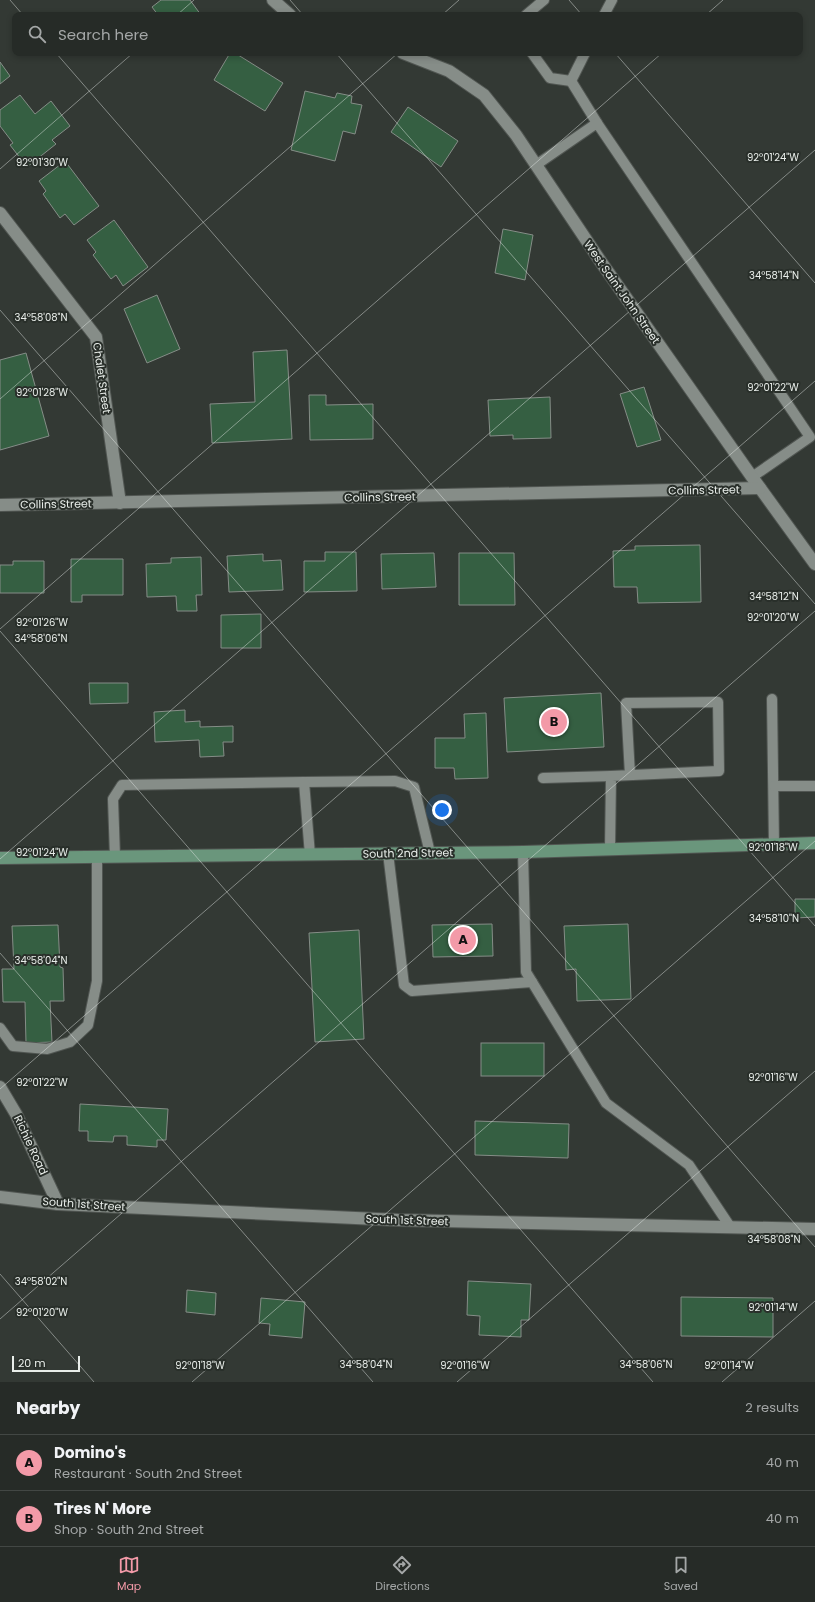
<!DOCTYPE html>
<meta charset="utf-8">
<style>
:root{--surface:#262b27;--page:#323733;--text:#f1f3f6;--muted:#a4a7a7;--line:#424744;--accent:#f39aa8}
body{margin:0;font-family:Poppins,sans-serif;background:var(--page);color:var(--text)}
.scale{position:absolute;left:12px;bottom:10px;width:68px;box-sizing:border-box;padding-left:4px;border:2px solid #e9eeea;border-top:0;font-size:11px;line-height:14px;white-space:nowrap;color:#e9eeea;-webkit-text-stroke:3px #292f2a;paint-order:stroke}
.you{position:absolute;left:442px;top:810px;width:14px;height:14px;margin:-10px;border:3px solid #fff;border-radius:50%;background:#1a73e8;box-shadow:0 0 0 6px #1a73e833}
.badge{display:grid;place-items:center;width:26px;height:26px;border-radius:50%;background:var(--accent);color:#111;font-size:13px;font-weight:700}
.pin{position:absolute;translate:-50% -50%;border:2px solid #fff;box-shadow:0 1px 4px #0006}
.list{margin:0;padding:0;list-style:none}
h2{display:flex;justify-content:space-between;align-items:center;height:52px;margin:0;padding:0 16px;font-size:17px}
h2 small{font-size:13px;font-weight:400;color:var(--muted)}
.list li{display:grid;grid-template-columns:26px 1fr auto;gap:12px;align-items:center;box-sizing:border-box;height:56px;padding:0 16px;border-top:1px solid var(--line)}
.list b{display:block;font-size:15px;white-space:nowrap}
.list p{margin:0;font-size:13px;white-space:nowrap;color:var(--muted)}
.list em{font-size:13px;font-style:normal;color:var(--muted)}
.icon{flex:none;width:22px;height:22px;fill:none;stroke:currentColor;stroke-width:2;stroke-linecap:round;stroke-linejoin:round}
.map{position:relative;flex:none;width:815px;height:1382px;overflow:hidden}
.search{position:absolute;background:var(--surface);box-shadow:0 2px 6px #0003;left:12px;right:12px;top:12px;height:44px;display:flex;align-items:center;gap:10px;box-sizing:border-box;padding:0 14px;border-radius:8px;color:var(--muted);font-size:15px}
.sheet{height:164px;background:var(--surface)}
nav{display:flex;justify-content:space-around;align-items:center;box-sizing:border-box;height:56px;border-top:1px solid var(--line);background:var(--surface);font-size:11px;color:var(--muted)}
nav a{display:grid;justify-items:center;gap:2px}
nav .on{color:var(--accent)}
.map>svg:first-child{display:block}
.building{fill:#355f42;stroke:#858d87}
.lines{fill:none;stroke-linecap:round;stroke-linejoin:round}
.service-casing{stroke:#515652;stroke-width:12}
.minor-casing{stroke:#515652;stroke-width:14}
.secondary-casing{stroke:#515652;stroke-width:14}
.service{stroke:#868d88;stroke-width:10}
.minor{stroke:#868d88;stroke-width:12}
.secondary{stroke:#6a967c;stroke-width:12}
.ticks{fill:none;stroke:#e9eeea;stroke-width:1;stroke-opacity:0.45}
.labels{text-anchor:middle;stroke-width:4;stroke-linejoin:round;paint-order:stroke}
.street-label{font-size:11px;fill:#e9eeea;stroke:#292f2a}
.ticks-label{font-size:10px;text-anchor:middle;fill:#e9eeea;stroke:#292f2a;stroke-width:4;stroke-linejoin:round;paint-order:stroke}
</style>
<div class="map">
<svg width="815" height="1382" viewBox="0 0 815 1382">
<rect width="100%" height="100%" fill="#333934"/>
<g class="building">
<path d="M 161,0 L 190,0 L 201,15 L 158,15 L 152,7 Z"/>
<path d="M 230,53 L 235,53 L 283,83 L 265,111 L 214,80 Z"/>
<path d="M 0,62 L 10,76 L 0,84 Z"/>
<path d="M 305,91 L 335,98 L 337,93 L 352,96 L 351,103 L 362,105 L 355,134 L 343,131 L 335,161 L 291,150 Z"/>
<path d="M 20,95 L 35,114 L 51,101 L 70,126 L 52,140 L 56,144 L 27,167 L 10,145 L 13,143 L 0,126 L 0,110 Z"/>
<path d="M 408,107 L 458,141 L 441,167 L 391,132 Z"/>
<path d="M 65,161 L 99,206 L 74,225 L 65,214 L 60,218 L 43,194 L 46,191 L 39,181 Z"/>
<path d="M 114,220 L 148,267 L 123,286 L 116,275 L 111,279 L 93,255 L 96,252 L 87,240 Z"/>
<path d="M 503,229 L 533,235 L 525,280 L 495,273 Z"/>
<path d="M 157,295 L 180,349 L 147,363 L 124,309 Z"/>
<path d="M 287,350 L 292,439 L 212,443 L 210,404 L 255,402 L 253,352 Z"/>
<path d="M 26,353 L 49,436 L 0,450 L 0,360 Z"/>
<path d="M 644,387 L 661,440 L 637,447 L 620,394 Z"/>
<path d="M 309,395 L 326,395 L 326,405 L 373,404 L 373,439 L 310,440 Z"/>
<path d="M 550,397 L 551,438 L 513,439 L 513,435 L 490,436 L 488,400 Z"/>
<path d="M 700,545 L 701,602 L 638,603 L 637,587 L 614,587 L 613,551 L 635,550 L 635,546 Z"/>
<path d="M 325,552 L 356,552 L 357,591 L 304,592 L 304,561 L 325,561 Z"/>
<path d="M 434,553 L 436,587 L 382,589 L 381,554 Z"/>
<path d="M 459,553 L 514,553 L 515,605 L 459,605 Z"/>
<path d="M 263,554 L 263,561 L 281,560 L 283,590 L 229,592 L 227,556 Z"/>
<path d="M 201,557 L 202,595 L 196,595 L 197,611 L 177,611 L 176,596 L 147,597 L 146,564 L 171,563 L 171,558 Z"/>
<path d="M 71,559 L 123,559 L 123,595 L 82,595 L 82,602 L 71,602 Z"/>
<path d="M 13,561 L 44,561 L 44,593 L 0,593 L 0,565 L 13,565 Z"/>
<path d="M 261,614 L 261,648 L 221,648 L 221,615 Z"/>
<path d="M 89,683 L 128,683 L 128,703 L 90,704 Z"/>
<path d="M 601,693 L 604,747 L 507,752 L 504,698 Z"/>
<path d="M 185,710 L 185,722 L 200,721 L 200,727 L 233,726 L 233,742 L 223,742 L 224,756 L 200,757 L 199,740 L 155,742 L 154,712 Z"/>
<path d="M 486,713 L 488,778 L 455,779 L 454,768 L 435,768 L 435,738 L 465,738 L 464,714 Z"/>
<path d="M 795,899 L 815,899 L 815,917 L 795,918 Z"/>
<path d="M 492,924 L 493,956 L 433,957 L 432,925 Z"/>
<path d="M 628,924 L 631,999 L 577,1001 L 576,969 L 566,970 L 564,926 Z"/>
<path d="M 58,925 L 60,967 L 63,968 L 64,1001 L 50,1001 L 52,1042 L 26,1043 L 25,1002 L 3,1002 L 2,969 L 14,969 L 12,926 Z"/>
<path d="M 359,930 L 364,1039 L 315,1042 L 309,933 Z"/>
<rect x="481" y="1043" width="63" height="33"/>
<path d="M 80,1104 L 168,1109 L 166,1140 L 157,1140 L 157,1147 L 127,1145 L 127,1136 L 114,1136 L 113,1142 L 88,1141 L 88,1131 L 79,1131 Z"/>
<path d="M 475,1121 L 569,1124 L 568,1158 L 475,1155 Z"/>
<path d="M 468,1281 L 531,1284 L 529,1320 L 521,1320 L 521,1337 L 479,1335 L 480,1316 L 467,1315 Z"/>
<path d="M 187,1290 L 216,1293 L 215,1315 L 186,1312 Z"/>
<path d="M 681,1297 L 773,1298 L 773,1337 L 681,1336 Z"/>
<path d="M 261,1298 L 305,1302 L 302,1338 L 269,1335 L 270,1324 L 259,1323 Z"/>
</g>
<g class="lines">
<g class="service-casing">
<g id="service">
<path d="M 526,15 L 544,0"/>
<path d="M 604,15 L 612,0"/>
<path d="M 532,53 L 550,78 L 571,81"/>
<path d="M 585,53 L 571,81 L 597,123"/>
<path d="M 536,165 L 597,123 L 810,437 L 752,477"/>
<path d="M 772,699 L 774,845"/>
<path d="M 543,778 L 611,776"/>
<path d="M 304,782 L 395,781 L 414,787 L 430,853"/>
<path d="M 774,786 L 815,786"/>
<path d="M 610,849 L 611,776 L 719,771 L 718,702 L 626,703 L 630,775"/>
<path d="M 523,852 L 526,972 L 606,1103 L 689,1165 L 731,1228"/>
<path d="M 388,853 L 404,985 L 412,991 L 532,982"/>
<path d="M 115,857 L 113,799 L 122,785 L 304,782 L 310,855"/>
<path d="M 0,1028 L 13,1046 L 47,1049 L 70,1042 L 88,1025 L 97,981 L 97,857"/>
</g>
</g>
<g class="minor-casing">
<g id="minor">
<path d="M 273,0 L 290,15"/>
<path d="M 403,53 L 449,71 L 484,95 L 516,135 L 601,262 L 752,477 L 815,564"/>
<path d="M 0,213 L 96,337 L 120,503"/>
<path d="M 0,505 L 760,488"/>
<path d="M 0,1087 L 16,1114 L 58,1204"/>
<path d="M 0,1197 L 58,1204 L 398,1220 L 815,1229"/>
</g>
</g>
<g class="secondary-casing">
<path id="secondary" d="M 0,858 L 523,852 L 815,843"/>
</g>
<use href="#service" class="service"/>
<use href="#minor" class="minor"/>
<use href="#secondary" class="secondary"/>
</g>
<path class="ticks" d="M 10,0 L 23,15M 290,0 L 303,15M 569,0 L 582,15M 177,15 L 194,0M 442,15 L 459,0M 706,15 L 723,0M 56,53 L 815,926M 336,53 L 815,604M 615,53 L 815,283M 0,169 L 133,53M 0,310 L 815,1247M 0,399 L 398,53M 0,629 L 662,53M 0,631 L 653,1382M 0,859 L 815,150M 0,953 L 373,1382M 0,1089 L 815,381M 0,1274 L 94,1382M 0,1319 L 815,611M 192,1382 L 815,841M 457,1382 L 815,1071M 722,1382 L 815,1301"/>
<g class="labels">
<g class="street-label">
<text transform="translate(622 292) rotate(55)" y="4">West Saint John Street</text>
<text transform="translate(102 378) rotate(82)" y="4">Chalet Street</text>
<text transform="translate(704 490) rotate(-1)" y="4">Collins Street</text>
<text transform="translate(380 497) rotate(-1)" y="4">Collins Street</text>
<text transform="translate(56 504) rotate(-1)" y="4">Collins Street</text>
<text transform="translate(408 853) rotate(-1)" y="4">South 2nd Street</text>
<text transform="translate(31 1145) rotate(65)" y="4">Richie Road</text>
<text transform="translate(84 1204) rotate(4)" y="4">South 1st Street</text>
<text transform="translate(407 1220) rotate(2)" y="4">South 1st Street</text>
</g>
</g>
<g class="ticks-label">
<text x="773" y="161">92°01'24"W</text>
<text x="42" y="166">92°01'30"W</text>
<text x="774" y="279">34°58'14"N</text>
<text x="41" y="321">34°58'08"N</text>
<text x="773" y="391">92°01'22"W</text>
<text x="42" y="396">92°01'28"W</text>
<text x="774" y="600">34°58'12"N</text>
<text x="773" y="621">92°01'20"W</text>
<text x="42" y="626">92°01'26"W</text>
<text x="41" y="642">34°58'06"N</text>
<text x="773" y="851">92°01'18"W</text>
<text x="42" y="856">92°01'24"W</text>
<text x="774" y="922">34°58'10"N</text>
<text x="41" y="964">34°58'04"N</text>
<text x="773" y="1081">92°01'16"W</text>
<text x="42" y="1086">92°01'22"W</text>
<text x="774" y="1243">34°58'08"N</text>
<text x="41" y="1285">34°58'02"N</text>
<text x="773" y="1311">92°01'14"W</text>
<text x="42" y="1316">92°01'20"W</text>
<text x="366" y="1368">34°58'04"N</text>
<text x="646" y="1368">34°58'06"N</text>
<text x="200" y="1369">92°01'18"W</text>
<text x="465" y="1369">92°01'16"W</text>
<text x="729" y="1369">92°01'14"W</text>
</g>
</svg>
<div class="scale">20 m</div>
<div class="you"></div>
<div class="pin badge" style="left:463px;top:940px">A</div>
<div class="pin badge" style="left:554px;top:722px">B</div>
<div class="search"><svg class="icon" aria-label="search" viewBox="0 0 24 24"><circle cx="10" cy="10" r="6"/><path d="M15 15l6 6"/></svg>Search here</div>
</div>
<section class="sheet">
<h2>Nearby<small>2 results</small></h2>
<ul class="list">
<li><span class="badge">A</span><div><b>Domino's</b><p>Restaurant · South 2nd Street</p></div><em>40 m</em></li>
<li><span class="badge">B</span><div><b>Tires N' More</b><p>Shop · South 2nd Street</p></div><em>40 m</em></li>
</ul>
</section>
<nav>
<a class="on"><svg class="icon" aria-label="map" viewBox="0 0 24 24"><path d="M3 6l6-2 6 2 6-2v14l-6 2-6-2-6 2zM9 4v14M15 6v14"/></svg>Map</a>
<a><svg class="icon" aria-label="directions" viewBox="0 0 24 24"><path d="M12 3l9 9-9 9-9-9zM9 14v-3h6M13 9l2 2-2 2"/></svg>Directions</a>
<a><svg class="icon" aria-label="saved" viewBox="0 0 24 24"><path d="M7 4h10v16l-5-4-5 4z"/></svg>Saved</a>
</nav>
